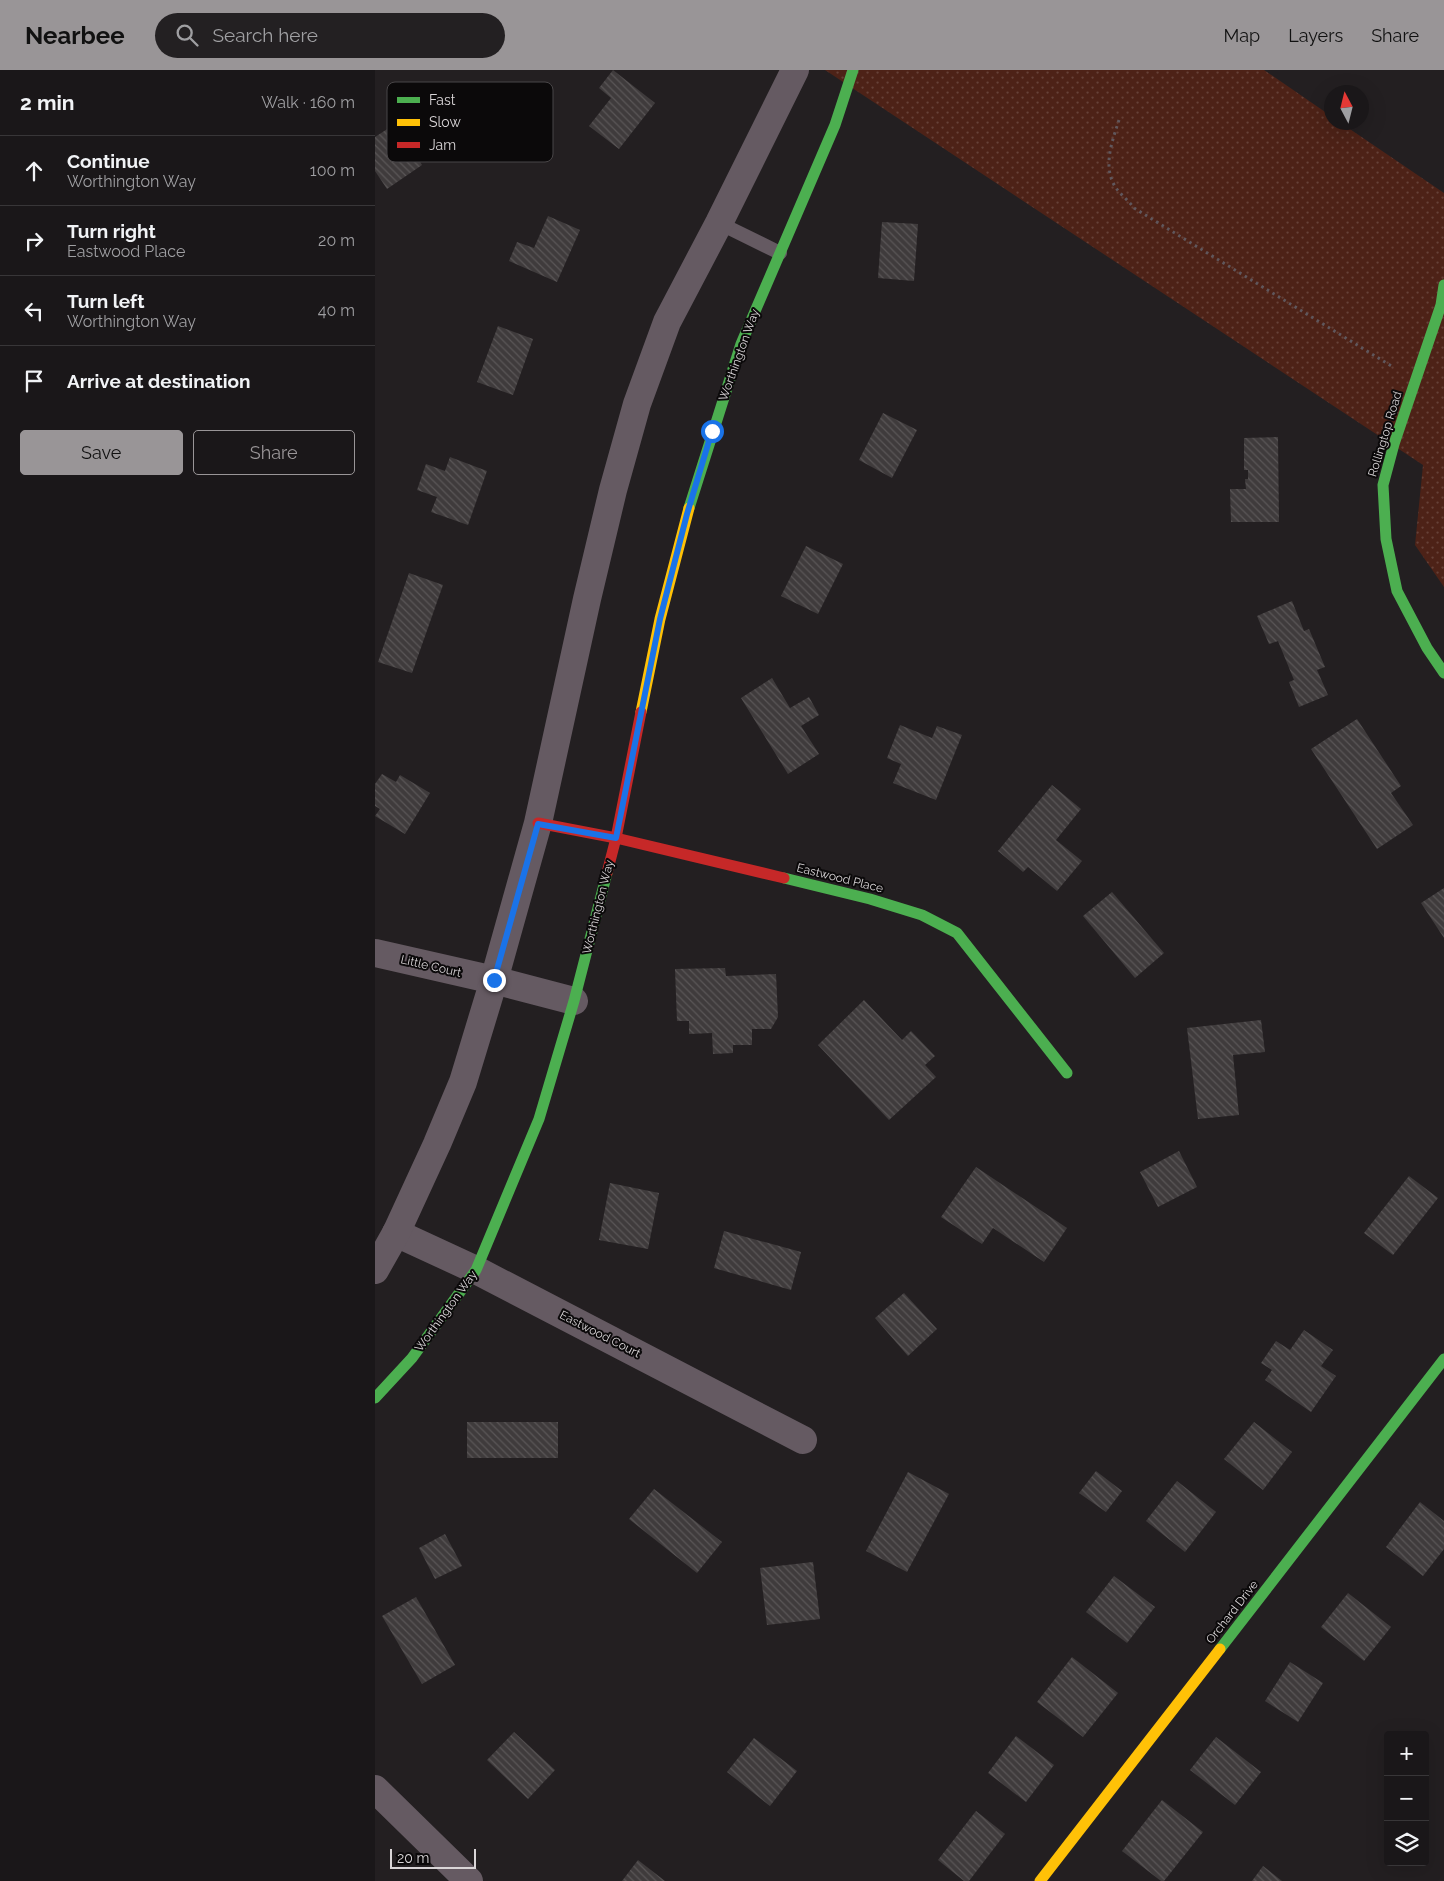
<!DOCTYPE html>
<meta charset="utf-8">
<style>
:root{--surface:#1a1719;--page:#232022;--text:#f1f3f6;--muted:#9f9fa2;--line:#383638;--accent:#999597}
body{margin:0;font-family:Raleway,sans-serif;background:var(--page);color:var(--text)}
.controls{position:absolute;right:15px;bottom:15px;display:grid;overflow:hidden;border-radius:5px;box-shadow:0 5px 20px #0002}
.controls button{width:45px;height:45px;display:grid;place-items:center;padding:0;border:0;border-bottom:1px solid var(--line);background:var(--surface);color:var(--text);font:25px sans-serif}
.compass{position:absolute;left:949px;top:15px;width:45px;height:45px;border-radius:50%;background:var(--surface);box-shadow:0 5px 20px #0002;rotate:353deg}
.scale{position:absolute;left:15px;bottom:12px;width:86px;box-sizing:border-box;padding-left:5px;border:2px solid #d9d5d7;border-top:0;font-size:14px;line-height:18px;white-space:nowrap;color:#d9d5d7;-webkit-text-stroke:4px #0b090a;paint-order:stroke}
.stop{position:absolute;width:15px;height:15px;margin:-11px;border:4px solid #1a73e8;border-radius:50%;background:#fff}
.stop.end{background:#1a73e8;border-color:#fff;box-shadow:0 1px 5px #0008}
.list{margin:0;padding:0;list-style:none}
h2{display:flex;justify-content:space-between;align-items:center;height:65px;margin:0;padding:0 20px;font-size:21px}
h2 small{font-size:16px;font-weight:400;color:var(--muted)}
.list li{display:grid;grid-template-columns:32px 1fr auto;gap:15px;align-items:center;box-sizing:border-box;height:70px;padding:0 20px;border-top:1px solid var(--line)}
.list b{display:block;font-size:19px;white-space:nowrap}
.list p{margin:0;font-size:16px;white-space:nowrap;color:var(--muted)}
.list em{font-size:16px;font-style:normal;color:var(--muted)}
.actions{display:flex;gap:10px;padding:15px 20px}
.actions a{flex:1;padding:11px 0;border:1px solid var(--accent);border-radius:5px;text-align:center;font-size:18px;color:var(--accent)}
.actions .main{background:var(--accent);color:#111}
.icon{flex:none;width:28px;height:28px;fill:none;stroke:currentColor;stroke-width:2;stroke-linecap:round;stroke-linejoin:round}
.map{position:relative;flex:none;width:1069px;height:1811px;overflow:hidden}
header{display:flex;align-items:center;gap:30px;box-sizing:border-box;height:70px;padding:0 25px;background:var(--accent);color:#111}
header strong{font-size:24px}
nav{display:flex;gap:28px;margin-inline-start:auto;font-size:18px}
.search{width:350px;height:45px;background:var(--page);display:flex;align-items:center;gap:12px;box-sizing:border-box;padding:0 18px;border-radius:28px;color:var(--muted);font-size:19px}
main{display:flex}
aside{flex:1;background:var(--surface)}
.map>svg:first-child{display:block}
.grass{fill:url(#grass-dots)}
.building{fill:url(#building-back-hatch)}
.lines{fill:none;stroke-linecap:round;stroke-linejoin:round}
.path{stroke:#60575c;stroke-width:3;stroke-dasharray:2.5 4;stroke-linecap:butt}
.lane{stroke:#655a62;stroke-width:14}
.street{stroke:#655a62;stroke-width:28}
.fast{stroke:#4caf50;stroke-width:11}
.slow{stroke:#ffc107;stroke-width:11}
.jam{stroke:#c62828;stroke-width:11}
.route{stroke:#1a73e8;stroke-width:6}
.labels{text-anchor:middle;stroke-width:4;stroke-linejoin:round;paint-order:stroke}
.street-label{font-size:12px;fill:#d9d5d7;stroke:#0b090a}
.key{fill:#0b090a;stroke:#494648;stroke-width:1}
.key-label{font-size:14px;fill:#d9d5d7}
</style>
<header>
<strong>Nearbee</strong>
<div class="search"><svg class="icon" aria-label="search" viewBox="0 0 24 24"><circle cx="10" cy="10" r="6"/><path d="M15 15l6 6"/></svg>Search here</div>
<nav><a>Map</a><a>Layers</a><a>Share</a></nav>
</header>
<main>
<aside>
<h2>2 min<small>Walk · 160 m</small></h2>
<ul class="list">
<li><svg class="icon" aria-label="ahead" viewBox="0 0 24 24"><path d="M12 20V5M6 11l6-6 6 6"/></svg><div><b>Continue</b><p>Worthington Way</p></div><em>100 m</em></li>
<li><svg class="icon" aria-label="right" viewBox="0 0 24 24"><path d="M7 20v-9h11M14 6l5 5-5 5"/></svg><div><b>Turn right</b><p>Eastwood Place</p></div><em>20 m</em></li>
<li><svg class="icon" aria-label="left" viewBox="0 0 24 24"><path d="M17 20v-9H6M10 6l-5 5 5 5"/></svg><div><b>Turn left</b><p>Worthington Way</p></div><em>40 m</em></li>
<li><svg class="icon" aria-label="arrive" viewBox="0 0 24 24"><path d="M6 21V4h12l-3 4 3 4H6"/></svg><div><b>Arrive at destination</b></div></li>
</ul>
<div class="actions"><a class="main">Save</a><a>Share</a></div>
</aside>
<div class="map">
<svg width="1069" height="1811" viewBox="0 0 1069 1811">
<defs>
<pattern id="grass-dots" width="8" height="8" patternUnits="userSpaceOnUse" patternTransform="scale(1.25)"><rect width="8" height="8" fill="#4d2217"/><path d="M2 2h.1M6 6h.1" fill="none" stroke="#664138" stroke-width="1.8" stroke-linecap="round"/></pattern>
<pattern id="building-back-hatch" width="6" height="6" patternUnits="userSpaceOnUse" patternTransform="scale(1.25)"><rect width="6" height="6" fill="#3f3b3c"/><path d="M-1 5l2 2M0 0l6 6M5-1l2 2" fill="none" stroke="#5a5657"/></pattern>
</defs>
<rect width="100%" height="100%" fill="#231f21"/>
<path class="grass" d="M 450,0 L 889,0 L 956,46 L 956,52 L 966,53 L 1069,123 L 1069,517 L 1040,475 L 1048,395 Z"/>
<g class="building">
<path d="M 238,0 L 280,33 L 244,79 L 214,56 L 236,28 L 224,18 Z"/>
<path d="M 38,32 L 62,67 L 39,82 L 47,95 L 12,119 L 0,101 L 0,67 L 20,54 L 16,47 Z"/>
<path d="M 173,146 L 205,160 L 182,212 L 134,191 L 142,172 L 159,178 Z"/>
<path d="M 507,152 L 543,154 L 539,211 L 503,208 Z"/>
<path d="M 123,256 L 158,269 L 138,325 L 102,312 Z"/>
<path d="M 508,343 L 542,360 L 517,408 L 484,390 Z"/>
<path d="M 903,367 L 904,452 L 856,452 L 855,419 L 871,419 L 870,409 L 873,409 L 873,400 L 869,400 L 869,368 Z"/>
<path d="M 75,387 L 112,401 L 93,455 L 56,442 L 62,427 L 42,420 L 51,394 L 70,401 Z"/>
<path d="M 431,476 L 468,494 L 443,544 L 406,526 Z"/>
<path d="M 34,503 L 68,515 L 37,603 L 3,592 Z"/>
<path d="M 917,531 L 929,561 L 934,559 L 950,597 L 942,600 L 953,625 L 924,637 L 914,612 L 919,610 L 903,571 L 894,574 L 882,546 Z"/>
<path d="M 397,608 L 415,638 L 434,627 L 444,645 L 426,656 L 444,684 L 413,704 L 366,628 Z"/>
<path d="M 982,649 L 1026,716 L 1016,723 L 1038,755 L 1002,779 L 936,679 Z"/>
<path d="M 525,655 L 557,668 L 562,656 L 587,665 L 561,730 L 518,713 L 526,694 L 512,688 Z"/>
<path d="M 7,704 L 21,712 L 25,705 L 55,723 L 30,764 L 0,746 L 5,739 L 0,736 L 0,714 Z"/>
<path d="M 677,715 L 706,739 L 681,770 L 707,791 L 682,821 L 653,797 L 648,802 L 623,781 Z"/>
<path d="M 1069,818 L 1069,868 L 1046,833 Z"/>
<path d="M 737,822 L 789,883 L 760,908 L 708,846 Z"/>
<path d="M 350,898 L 351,906 L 401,904 L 403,947 L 396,959 L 377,959 L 377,975 L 358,975 L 358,983 L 338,984 L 337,963 L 314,964 L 314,951 L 302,951 L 300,899 Z"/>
<path d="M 489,930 L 527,970 L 536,961 L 560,986 L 550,995 L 561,1007 L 514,1050 L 443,975 Z"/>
<path d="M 886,950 L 890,982 L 858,985 L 864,1045 L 823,1049 L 812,958 Z"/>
<path d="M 804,1081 L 822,1117 L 783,1137 L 765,1102 Z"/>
<path d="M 601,1097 L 692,1158 L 669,1192 L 618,1158 L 607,1174 L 566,1147 Z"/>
<path d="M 1034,1106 L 1063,1128 L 1018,1185 L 989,1163 Z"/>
<path d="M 235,1113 L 284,1123 L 273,1179 L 224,1170 Z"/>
<path d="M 349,1161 L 426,1182 L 416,1220 L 339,1198 Z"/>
<path d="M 529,1223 L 562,1259 L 533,1286 L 500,1248 Z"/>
<path d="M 929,1260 L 958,1280 L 946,1296 L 961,1306 L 936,1342 L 890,1310 L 897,1300 L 886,1293 L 901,1271 L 915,1280 Z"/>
<rect x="92" y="1352" width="91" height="36"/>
<path d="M 879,1352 L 917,1382 L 888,1420 L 849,1389 Z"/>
<path d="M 721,1401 L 747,1421 L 731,1442 L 704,1423 Z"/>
<path d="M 533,1402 L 574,1424 L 532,1502 L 491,1481 Z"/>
<path d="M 802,1411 L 841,1442 L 810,1482 L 771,1451 Z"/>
<path d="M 279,1419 L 347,1472 L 322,1503 L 254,1449 Z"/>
<path d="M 1045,1432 L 1069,1451 L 1069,1479 L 1048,1506 L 1011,1477 Z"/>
<path d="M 70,1464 L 87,1496 L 60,1509 L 44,1478 Z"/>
<path d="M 438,1492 L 445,1549 L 392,1555 L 385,1498 Z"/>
<path d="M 739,1506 L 780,1537 L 752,1573 L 711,1542 Z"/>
<path d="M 973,1523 L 1016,1557 L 989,1591 L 946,1557 Z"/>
<path d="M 41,1527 L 80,1595 L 47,1614 L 7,1546 Z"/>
<path d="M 697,1587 L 743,1623 L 708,1667 L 662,1632 Z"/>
<path d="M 915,1592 L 948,1613 L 923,1652 L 890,1631 Z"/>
<path d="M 139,1662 L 180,1700 L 153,1729 L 112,1690 Z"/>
<path d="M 641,1666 L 679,1695 L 651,1732 L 613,1703 Z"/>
<path d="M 841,1667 L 886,1702 L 860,1735 L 815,1700 Z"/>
<path d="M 379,1668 L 422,1701 L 395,1736 L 352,1702 Z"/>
<path d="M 787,1730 L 828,1762 L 789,1811 L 786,1811 L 747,1781 Z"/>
<path d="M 601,1741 L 630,1764 L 594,1811 L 589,1811 L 563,1790 Z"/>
<path d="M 263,1790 L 290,1811 L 247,1811 Z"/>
<path d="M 888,1796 L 907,1811 L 877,1811 Z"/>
</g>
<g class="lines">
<path class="path" d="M 744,50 C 737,72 727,97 741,118 C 746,125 754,131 759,138 L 1018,297"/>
<path class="lane" d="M 344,153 L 405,183"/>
<g class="street">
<path d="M 0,883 L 119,910 L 199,931"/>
<path d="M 21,1163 L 101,1200 L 428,1370"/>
<path d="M 0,1200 L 21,1163 L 62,1074 L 88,1012 L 119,910 L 163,753 L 212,529 L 238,420 L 262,334 L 292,252 L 344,153 L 420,0"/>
<path d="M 0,1719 L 94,1811"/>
</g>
<g class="fast">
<path d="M 1069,215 L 1066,235 L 1019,374 L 1008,415 L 1011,469 L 1022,521 L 1052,578 L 1069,603"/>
<path d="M 314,438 L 366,274 L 460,55 L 478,0"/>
<path d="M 409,808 L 495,829 L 547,845 L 582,863 L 692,1003"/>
<path d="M 0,1328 L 37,1288 L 101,1200 L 164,1049 L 199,931 L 232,803"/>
<path d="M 845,1579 L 1069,1289"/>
</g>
<g class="slow">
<path d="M 266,642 L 285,549 L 314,438"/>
<path d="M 665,1811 L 845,1579"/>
</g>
<g class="jam">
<path d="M 163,753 L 241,768 L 409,808"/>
<path d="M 232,803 L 241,768 L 266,642"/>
</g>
</g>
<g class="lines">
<path class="route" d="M 119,910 L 163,754 L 241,768 L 285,549 L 312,444 L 337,361"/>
</g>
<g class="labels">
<g class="street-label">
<text transform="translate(364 285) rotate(-70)" y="4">Worthington Way</text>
<text transform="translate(1010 364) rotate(-73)" y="4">Rollingtop Road</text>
<text transform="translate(465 808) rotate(14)" y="4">Eastwood Place</text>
<text transform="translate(223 837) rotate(-76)" y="4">Worthington Way</text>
<text transform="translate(56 896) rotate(13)" y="4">Little Court</text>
<text transform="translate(71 1241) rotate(-54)" y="4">Worthington Way</text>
<text transform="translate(225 1264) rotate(27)" y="4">Eastwood Court</text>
<text transform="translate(857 1542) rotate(-52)" y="4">Orchard Drive</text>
</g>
</g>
<rect x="12" y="12" width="166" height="80" rx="8" class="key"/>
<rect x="22" y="27" width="23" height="6" fill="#4caf50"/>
<rect x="22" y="49" width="23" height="7" fill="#ffc107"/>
<rect x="22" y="72" width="23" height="6" fill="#c62828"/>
<g class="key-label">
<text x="54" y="35">Fast</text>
<text x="54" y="57">Slow</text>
<text x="54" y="80">Jam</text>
</g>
</svg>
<div class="controls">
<button>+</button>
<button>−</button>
<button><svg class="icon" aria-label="layers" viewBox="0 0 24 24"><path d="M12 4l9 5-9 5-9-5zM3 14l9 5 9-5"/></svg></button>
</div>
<svg class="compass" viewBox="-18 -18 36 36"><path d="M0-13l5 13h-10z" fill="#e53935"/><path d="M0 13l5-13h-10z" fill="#9f9fa2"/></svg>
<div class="scale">20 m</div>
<div class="stop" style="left:337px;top:361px"></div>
<div class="stop end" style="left:119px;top:910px"></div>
</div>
</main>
